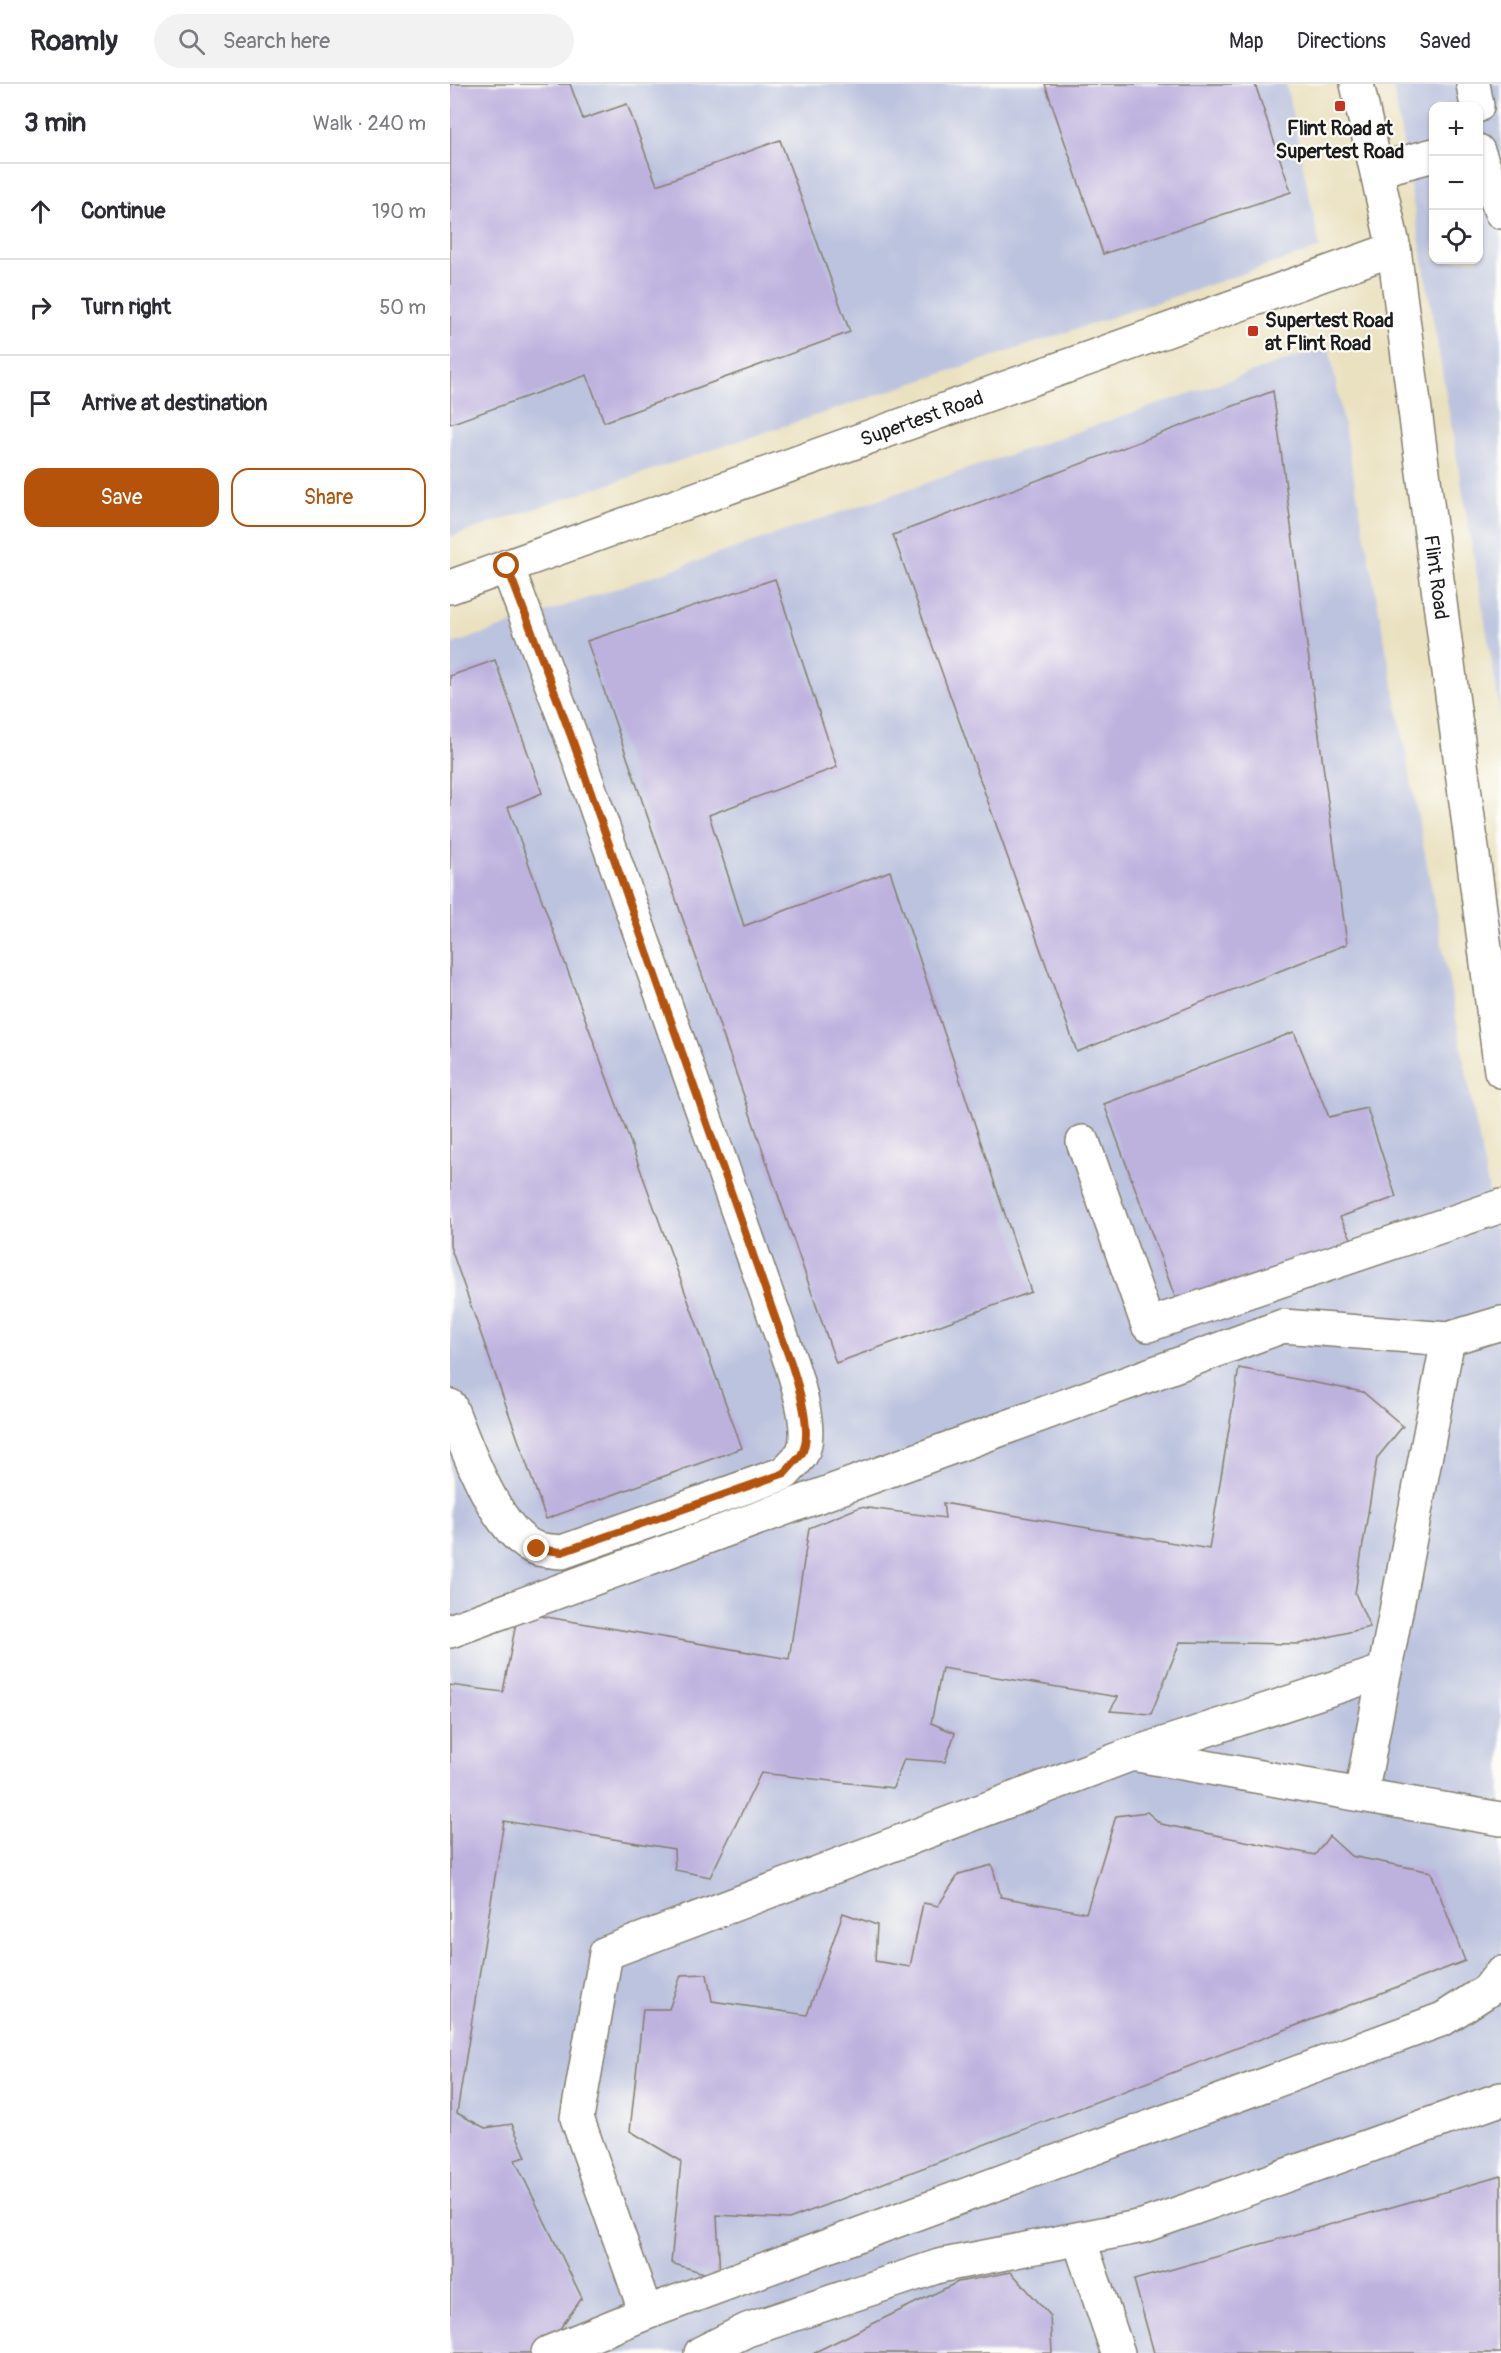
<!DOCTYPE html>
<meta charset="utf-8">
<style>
:root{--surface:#fff;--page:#f2f2f3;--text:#2b2b33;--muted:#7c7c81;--line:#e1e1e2;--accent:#b45309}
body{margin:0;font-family:Pangolin,sans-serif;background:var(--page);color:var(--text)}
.controls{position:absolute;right:18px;top:18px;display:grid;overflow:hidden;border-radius:12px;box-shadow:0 2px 4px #0004}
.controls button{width:54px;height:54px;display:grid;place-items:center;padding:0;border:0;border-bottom:2px solid var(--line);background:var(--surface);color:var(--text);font:30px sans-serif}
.stop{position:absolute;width:18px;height:18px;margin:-14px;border:4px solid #b45309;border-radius:50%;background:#fff}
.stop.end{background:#b45309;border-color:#fff;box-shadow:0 2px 6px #0008}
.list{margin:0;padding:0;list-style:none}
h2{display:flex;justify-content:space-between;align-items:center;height:78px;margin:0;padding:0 24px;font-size:26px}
h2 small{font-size:20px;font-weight:400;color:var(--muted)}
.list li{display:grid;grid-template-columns:39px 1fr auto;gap:18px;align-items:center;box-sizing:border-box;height:96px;padding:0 24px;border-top:2px solid var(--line)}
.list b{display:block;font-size:22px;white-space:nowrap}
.list em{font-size:20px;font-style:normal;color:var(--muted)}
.actions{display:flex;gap:12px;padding:18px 24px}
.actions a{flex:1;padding:14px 0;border:2px solid var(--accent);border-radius:18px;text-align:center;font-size:21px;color:var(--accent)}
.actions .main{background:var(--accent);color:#fff}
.icon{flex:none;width:33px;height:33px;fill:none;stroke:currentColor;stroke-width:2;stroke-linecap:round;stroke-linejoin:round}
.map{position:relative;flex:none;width:1051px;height:2269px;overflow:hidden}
header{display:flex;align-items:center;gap:36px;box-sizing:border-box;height:84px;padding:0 30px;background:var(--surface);border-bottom:2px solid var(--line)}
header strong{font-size:28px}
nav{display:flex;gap:33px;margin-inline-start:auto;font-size:21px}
.search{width:420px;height:54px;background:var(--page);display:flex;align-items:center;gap:15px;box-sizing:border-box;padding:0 21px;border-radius:33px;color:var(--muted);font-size:22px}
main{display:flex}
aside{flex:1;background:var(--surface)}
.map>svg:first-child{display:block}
.industrial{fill:#bcc3de;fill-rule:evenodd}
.building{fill:#bdb1de}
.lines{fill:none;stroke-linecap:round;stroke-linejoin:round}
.minor-casing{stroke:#837e6e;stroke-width:36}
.minor{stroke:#fff;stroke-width:33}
.route{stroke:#b45309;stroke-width:8}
.poi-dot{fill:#c8321e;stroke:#fdfcf7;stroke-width:2}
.labels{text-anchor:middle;stroke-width:4.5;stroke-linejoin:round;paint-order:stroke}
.poi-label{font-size:20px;font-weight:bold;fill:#1c1c1c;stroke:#fdfcf7}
.street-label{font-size:20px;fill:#1c1c1c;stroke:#fdfcf7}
</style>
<header>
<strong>Roamly</strong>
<div class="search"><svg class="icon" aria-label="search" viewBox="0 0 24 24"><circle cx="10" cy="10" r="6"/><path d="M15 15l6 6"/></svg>Search here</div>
<nav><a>Map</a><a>Directions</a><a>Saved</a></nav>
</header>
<main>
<aside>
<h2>3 min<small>Walk · 240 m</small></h2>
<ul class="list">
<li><svg class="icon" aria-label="ahead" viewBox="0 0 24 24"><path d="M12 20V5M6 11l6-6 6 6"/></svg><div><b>Continue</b></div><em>190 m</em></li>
<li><svg class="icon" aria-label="right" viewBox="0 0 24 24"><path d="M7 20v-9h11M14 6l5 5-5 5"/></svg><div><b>Turn right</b></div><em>50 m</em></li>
<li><svg class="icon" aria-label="arrive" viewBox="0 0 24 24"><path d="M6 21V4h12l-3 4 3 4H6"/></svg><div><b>Arrive at destination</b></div></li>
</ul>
<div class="actions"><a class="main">Save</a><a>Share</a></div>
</aside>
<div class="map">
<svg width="1051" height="2269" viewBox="0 0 1051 2269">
<rect width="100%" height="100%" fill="#fdfcf7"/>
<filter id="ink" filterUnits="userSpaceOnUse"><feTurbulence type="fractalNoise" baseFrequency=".0167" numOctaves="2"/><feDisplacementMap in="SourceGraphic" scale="12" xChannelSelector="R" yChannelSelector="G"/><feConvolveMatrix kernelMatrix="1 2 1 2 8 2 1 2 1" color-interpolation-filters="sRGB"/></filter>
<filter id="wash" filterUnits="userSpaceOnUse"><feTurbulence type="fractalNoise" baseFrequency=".008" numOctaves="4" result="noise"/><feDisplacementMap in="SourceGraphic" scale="24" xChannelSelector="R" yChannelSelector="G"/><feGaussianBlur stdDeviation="1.35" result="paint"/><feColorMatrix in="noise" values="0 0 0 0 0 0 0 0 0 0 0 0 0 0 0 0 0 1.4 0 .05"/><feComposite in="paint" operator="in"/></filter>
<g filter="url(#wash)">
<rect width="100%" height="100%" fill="#eae1c0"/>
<g class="industrial">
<path d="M 0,0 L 836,0 L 870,164 L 0,453 Z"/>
<path d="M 943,0 L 1051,0 L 1051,631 L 943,2 ZM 984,22 L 1028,22 L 1028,176 L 984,176 Z"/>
<path d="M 879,262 L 1051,1172 L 1051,2269 L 0,2269 L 0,561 Z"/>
</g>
<g id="blocks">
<g class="building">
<path d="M 0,0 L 120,0 L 133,35 L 177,20 L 207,101 L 330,56 L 400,248 L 154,338 L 137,291 L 0,340 Z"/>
<path d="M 595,0 L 805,0 L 841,108 L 653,170 Z"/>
<path d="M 823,307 L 897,860 L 627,968 L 443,451 Z"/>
<path d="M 325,495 L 387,683 L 259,731 L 294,842 L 440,787 L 581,1208 L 386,1279 L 137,557 Z"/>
<path d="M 45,576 L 92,709 L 58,723 L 292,1364 L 96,1435 L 0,1162 L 0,592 Z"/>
<path d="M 844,948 L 879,1033 L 917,1024 L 946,1113 L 890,1133 L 902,1156 L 728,1221 L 654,1020 Z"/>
<path d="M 789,1284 L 913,1308 L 953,1342 L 927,1374 L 905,1509 L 920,1543 L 849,1560 L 730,1558 L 701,1630 L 660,1627 L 668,1613 L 492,1584 L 481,1639 L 505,1649 L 495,1678 L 454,1675 L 443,1704 L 311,1689 L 260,1793 L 225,1786 L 224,1765 L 54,1737 L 7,2029 L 35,2044 L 62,2040 L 76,2073 L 65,2076 L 132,2214 L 96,2264 L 80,2269 L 0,2269 L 0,1601 L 53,1608 L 68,1528 L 339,1575 L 359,1444 L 410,1423 L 495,1434 L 493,1419 L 759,1465 Z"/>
<path d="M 697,1728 L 711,1740 L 865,1771 L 879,1752 L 901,1772 L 981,1788 L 1015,1877 L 339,2135 L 267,2131 L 270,2194 L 221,2179 L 231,2077 L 180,2047 L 193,1925 L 219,1925 L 231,1891 L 257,1890 L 262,1917 L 357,1931 L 393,1829 L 427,1841 L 425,1877 L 460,1883 L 473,1819 L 488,1822 L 509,1790 L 542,1781 L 551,1813 L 636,1829 L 666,1732 Z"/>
<path d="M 1051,2092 L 1051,2269 L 704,2269 L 684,2196 Z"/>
<path d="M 561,2188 L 600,2231 L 602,2269 L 363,2269 L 508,2198 Z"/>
</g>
</g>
</g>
<g filter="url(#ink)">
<use href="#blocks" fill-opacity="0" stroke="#837e6e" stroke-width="1.5"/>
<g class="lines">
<g class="minor-casing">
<g id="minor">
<path id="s1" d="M 907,0 L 944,165 L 1051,987"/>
<path d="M 1023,0 L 1027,22"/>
<path d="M 1028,67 L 1051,128"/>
<path d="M 927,86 L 984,71"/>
<path id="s2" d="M 0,503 L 944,165"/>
<path d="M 633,1058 L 698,1241 L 1051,1122"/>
<path d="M 1051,1239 L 998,1255 L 911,1711 L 1051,1735"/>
<path d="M 0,1322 C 15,1359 47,1453 88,1465 C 96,1467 104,1467 112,1468 L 335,1389 C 340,1383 346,1377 351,1371 C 364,1351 348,1300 341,1279 L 121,652 L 57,482"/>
<path d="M 0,1547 L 833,1242 L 998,1255"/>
<path d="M 686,1669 L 935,1587"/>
<path d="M 629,2155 L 668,2269"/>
<path d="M 196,2229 L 127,2034 L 156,1869 L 682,1670 L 911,1711"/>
<path d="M 98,2269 L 196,2229 L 993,1935 L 1038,1906 L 1051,1889"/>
<path d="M 251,2269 L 297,2246 L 489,2182 L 693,2142 L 1051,2015"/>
</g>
</g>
<use href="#minor" class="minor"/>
</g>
</g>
<g class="lines" filter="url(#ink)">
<path class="route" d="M 57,482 L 121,652 L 341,1279 C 348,1300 364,1351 351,1371 C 346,1377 340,1383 335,1389 L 112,1468 L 87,1465"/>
</g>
<g class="poi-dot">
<rect x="884" y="16" width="12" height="12" rx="3"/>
<rect x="797" y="241" width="12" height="12" rx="3"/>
</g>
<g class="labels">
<g class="poi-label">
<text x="890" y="51">Flint Road at<tspan x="890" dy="23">Supertest Road</tspan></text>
<text x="815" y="243" text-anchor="start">Supertest Road<tspan x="815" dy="23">at Flint Road</tspan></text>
</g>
<g class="street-label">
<text dy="7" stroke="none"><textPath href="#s2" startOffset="501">Supertest Road</textPath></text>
<text dy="7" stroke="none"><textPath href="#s1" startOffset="500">Flint Road</textPath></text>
</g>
</g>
</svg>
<div class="controls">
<button>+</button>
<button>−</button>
<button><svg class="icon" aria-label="locate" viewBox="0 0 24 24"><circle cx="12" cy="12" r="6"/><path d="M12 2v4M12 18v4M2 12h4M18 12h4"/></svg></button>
</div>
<div class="stop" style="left:57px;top:482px"></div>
<div class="stop end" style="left:87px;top:1465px"></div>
</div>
</main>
